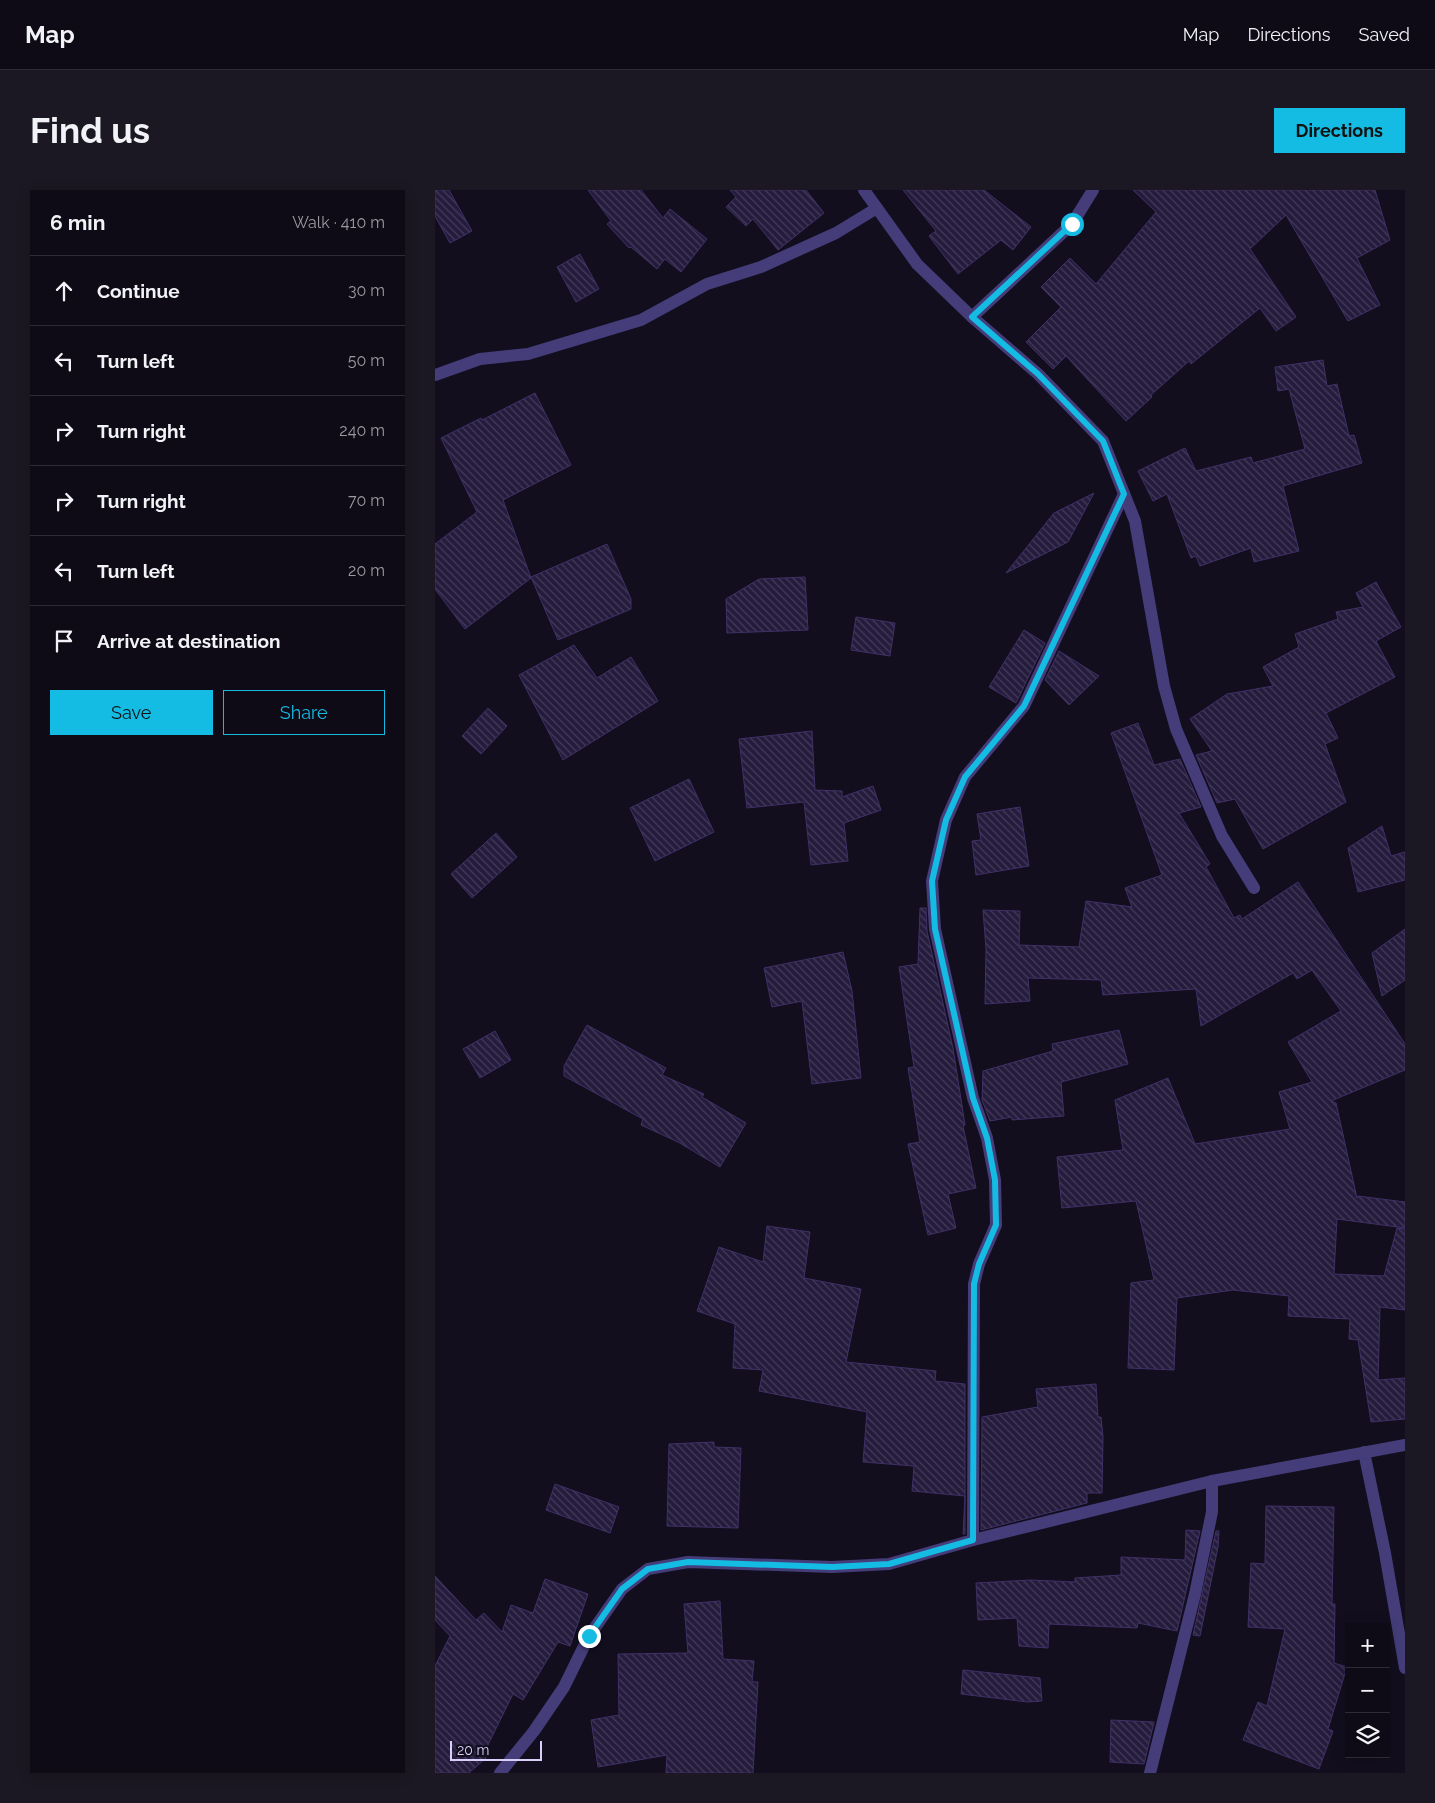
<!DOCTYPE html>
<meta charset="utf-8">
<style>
:root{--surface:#0e0a16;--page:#1c1823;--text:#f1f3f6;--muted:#9b9aa1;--line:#2e2b35;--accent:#14bbe2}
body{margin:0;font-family:Raleway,sans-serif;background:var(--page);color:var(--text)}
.controls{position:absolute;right:15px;bottom:15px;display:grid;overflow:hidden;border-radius:0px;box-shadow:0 2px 12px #0003}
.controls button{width:45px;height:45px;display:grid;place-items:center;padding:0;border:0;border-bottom:1px solid var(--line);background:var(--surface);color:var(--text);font:25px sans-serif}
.scale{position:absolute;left:15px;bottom:12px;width:92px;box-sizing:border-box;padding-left:5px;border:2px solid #d8cffb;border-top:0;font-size:14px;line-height:18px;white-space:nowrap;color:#d8cffb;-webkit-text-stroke:4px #120e1e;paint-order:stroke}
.stop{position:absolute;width:15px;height:15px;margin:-11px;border:4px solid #14bbe2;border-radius:50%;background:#fff}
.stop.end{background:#14bbe2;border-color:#fff;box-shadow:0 1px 5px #0008}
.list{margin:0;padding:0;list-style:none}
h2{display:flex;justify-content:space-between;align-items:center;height:65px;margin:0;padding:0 20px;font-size:21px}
h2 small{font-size:16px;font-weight:400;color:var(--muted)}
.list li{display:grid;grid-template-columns:32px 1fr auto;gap:15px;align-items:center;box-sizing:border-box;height:70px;padding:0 20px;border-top:1px solid var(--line)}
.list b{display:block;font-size:19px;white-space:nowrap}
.list em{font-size:16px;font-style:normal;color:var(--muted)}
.actions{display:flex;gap:10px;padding:15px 20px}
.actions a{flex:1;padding:11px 0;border:1px solid var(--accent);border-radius:0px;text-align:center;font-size:18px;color:var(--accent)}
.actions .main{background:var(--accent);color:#111}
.icon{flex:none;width:28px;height:28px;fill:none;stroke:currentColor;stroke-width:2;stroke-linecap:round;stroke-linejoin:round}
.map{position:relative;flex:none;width:970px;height:1583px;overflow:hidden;border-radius:0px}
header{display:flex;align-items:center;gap:30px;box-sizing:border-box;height:70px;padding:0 25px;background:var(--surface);border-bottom:1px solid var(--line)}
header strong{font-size:24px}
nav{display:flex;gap:28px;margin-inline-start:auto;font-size:18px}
.intro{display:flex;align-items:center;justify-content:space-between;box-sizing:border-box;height:120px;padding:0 30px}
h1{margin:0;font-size:35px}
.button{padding:12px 22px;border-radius:0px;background:var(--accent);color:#111;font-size:18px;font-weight:700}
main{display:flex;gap:30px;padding:0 30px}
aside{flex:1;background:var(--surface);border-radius:0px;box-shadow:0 2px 12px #0003}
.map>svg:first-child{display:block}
.building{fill:url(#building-back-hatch);stroke:#403067}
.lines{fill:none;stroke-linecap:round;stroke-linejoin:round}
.minor{stroke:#443d79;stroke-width:12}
.route{stroke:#14bbe2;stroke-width:6}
</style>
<header>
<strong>Map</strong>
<nav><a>Map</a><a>Directions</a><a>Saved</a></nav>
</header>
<div class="intro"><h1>Find us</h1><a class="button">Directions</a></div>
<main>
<aside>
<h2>6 min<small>Walk · 410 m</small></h2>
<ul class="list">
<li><svg class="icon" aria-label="ahead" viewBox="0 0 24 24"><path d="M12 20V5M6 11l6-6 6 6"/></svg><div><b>Continue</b></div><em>30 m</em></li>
<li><svg class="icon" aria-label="left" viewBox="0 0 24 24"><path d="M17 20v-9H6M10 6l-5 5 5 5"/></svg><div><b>Turn left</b></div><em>50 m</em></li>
<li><svg class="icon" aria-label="right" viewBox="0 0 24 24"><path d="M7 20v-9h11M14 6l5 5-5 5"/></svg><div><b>Turn right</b></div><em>240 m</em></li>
<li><svg class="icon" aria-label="right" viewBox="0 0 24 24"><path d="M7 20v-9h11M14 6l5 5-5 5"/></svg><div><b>Turn right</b></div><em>70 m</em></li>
<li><svg class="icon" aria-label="left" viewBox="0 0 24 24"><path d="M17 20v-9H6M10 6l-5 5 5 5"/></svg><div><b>Turn left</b></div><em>20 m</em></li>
<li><svg class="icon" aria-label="arrive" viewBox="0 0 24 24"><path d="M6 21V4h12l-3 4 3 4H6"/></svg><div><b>Arrive at destination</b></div></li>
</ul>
<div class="actions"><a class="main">Save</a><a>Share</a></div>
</aside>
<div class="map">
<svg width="970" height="1583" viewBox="0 0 970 1583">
<defs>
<pattern id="building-back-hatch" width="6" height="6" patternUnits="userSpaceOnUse" patternTransform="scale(1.25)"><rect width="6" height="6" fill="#251c3d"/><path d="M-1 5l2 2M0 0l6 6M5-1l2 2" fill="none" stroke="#443c5a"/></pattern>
</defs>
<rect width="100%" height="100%" fill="#120e1e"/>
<g class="building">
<path d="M 0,0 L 14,0 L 37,41 L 15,53 L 0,26 Z"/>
<path d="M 153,0 L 206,0 L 228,28 L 235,19 L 272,49 L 246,82 L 230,69 L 222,79 L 196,57 L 194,58 L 172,34 L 176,31 Z"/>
<path d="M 295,0 L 371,0 L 389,23 L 343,60 L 318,29 L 311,36 L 291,17 L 301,7 Z"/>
<path d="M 468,0 L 549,0 L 596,37 L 578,60 L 566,50 L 523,84 L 494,46 L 501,41 Z"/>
<path d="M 698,0 L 940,0 L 955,50 L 922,68 L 945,115 L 913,131 L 851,25 L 815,59 L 861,127 L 841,141 L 825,118 L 756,174 L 754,171 L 716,205 L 717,207 L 691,231 L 631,166 L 618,179 L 591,152 L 626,117 L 606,97 L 635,68 L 661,94 L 721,22 Z"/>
<path d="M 145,64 L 164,99 L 141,112 L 122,77 Z"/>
<path d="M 888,170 L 892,196 L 902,194 L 914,246 L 919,245 L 927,273 L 848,296 L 864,361 L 819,372 L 816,358 L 765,376 L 761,366 L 756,368 L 732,304 L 718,311 L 703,281 L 750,258 L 761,281 L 816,267 L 818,273 L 870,259 L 854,199 L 843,201 L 840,177 Z"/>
<path d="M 100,203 L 136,275 L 68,310 L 96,388 L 30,439 L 0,399 L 0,354 L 42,322 L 6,248 L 46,228 L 47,230 Z"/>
<path d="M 659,303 L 633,352 L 571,383 L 619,323 Z"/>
<path d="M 172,354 L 196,409 L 196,419 L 123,450 L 96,387 Z"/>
<path d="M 370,387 L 373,440 L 292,443 L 291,409 L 324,389 Z"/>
<path d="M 941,392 L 966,437 L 941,451 L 960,487 L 891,523 L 903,548 L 890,554 L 911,612 L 828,659 L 800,609 L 782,613 L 761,565 L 777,561 L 755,529 L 792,504 L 838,496 L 828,477 L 864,457 L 860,444 L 903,429 L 901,422 L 928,417 L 921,403 Z"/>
<path d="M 421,427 L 460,433 L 455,466 L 416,460 Z"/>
<path d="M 589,440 L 610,453 L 581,513 L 554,497 Z"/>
<path d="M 139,455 L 162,488 L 196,467 L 223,511 L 128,570 L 84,485 Z"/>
<path d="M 624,461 L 664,486 L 634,515 L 610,490 Z"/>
<path d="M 53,518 L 72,536 L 46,564 L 27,546 Z"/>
<path d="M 703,533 L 719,575 L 745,569 L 766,617 L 744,623 L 775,674 L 771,677 L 799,728 L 805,725 L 807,729 L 863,692 L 970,854 L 970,880 L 896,911 L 901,913 L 922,1008 L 923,1006 L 970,1012 L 970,1038 L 902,1029 L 899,1084 L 949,1086 L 962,1038 L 970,1039 L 970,1120 L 945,1117 L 943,1190 L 970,1188 L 970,1229 L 936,1232 L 923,1150 L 914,1149 L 915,1129 L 853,1126 L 854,1106 L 798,1100 L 742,1108 L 739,1180 L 693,1178 L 696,1093 L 719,1090 L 701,1011 L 627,1018 L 622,967 L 688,960 L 680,910 L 733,888 L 760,954 L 855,939 L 844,902 L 877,892 L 853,852 L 906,821 L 877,780 L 862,789 L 858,783 L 766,836 L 761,799 L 668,805 L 666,790 L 593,788 L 595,811 L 550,814 L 551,759 L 548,720 L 585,721 L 584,755 L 644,757 L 651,711 L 697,717 L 690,698 L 727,685 L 676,543 Z"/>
<path d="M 377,541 L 380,600 L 407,601 L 407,607 L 438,596 L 446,620 L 409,633 L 413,671 L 376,675 L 369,612 L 312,618 L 304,549 Z"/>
<path d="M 254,589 L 279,642 L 220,671 L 195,618 Z"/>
<path d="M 585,617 L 594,676 L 541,685 L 537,651 L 546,650 L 542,624 Z"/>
<path d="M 947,636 L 956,666 L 970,662 L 970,690 L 923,702 L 913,658 Z"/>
<path d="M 61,643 L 82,667 L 37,708 L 16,684 Z"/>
<path d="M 485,718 L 491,718 L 492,741 L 518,858 L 530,935 L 528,936 L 541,998 L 513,1004 L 521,1038 L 493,1045 L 473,954 L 485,952 L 473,878 L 479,877 L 464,777 L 483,774 Z"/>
<path d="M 970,739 L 970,790 L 947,806 L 937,763 Z"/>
<path d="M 408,762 L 417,801 L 426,888 L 377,894 L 367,811 L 337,817 L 329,778 Z"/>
<path d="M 152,835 L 231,878 L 227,885 L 269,904 L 267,907 L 311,933 L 285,977 L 243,952 L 206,935 L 208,929 L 129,886 L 129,876 Z"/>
<path d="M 684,840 L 693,874 L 626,892 L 629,926 L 577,930 L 577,927 L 555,931 L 547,910 L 548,881 L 618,861 L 617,854 Z"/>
<path d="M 60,841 L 76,870 L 45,888 L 28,859 Z"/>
<path d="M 332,1036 L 375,1042 L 369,1088 L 426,1099 L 411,1172 L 501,1181 L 500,1191 L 530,1194 L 530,1344 L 528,1344 L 530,1306 L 477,1301 L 479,1276 L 428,1272 L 432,1222 L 324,1201 L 328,1180 L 298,1178 L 300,1134 L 262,1121 L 284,1057 L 328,1072 Z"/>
<path d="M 661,1194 L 663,1227 L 666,1227 L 668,1247 L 667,1303 L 652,1303 L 652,1313 L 546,1340 L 547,1227 L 603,1217 L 601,1199 Z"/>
<path d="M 279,1252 L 279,1257 L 306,1258 L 303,1338 L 232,1336 L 234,1254 Z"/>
<path d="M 120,1294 L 184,1317 L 175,1343 L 111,1320 Z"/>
<path d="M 831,1316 L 899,1317 L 897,1414 L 900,1414 L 899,1473 L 912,1477 L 893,1539 L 898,1541 L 884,1579 L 808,1550 L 823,1512 L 832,1516 L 850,1439 L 813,1437 L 816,1373 L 830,1374 Z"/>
<path d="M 751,1340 L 765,1341 L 742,1441 L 703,1433 L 702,1438 L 614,1434 L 613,1458 L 584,1456 L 582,1428 L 543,1430 L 541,1393 L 596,1390 L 640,1392 L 640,1388 L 686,1385 L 686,1367 L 750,1370 Z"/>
<path d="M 781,1341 L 784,1341 L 783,1357 L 765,1446 L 758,1445 Z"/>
<path d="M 0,1386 L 41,1430 L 49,1423 L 67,1442 L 76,1415 L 98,1423 L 110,1389 L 153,1404 L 135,1456 L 123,1452 L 88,1510 L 78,1504 L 48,1565 L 51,1568 L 34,1583 L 0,1583 L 0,1476 L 15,1446 L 0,1430 Z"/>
<path d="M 285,1411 L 288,1469 L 319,1471 L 317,1492 L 323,1492 L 318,1583 L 231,1583 L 232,1565 L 163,1577 L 156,1530 L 184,1525 L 183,1464 L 253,1463 L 249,1414 Z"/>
<path d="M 528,1480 L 605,1488 L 607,1511 L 593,1512 L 526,1504 Z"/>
<path d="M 676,1530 L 719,1532 L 709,1574 L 675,1572 Z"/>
</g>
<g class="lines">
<g class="minor">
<path d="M 429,0 L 482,74 L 537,127 L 603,184 L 668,251 L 700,331 L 729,496 L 741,539 L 787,646 L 819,698"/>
<path d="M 537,127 L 637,34 L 658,0"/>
<path d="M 0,185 L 45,169 L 93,164 L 206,130 L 272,94 L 326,77 L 401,43 L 442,18"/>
<path d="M 929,1262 L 950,1363 L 970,1478"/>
<path d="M 538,1350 L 539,1094 L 544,1074 L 561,1035 L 560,990 L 552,948 L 538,908 L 500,739 L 497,691 L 511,630 L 530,587 L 589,516 L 689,304"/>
<path d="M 65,1583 L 99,1541 L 129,1497 L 154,1446 L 187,1399 L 213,1379 L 253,1372 L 397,1377 L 454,1374 L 538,1350 L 777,1291 L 970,1255"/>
<path d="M 715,1583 L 760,1404 L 777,1322 L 777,1291"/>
</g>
</g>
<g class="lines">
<path class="route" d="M 154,1446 L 187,1399 L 213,1379 L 253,1372 L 397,1377 L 454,1374 L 538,1350 L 539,1094 L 544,1074 L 561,1035 L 560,990 L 552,948 L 538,908 L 500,739 L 497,691 L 511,630 L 530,587 L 589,516 L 689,304 L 668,251 L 603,184 L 537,127 L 637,34"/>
</g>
</svg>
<div class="controls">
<button>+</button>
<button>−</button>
<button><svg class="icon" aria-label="layers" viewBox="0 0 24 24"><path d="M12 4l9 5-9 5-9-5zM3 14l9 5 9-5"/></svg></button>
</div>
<div class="scale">20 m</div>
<div class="stop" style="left:637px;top:34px"></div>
<div class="stop end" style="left:154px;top:1446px"></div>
</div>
</main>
